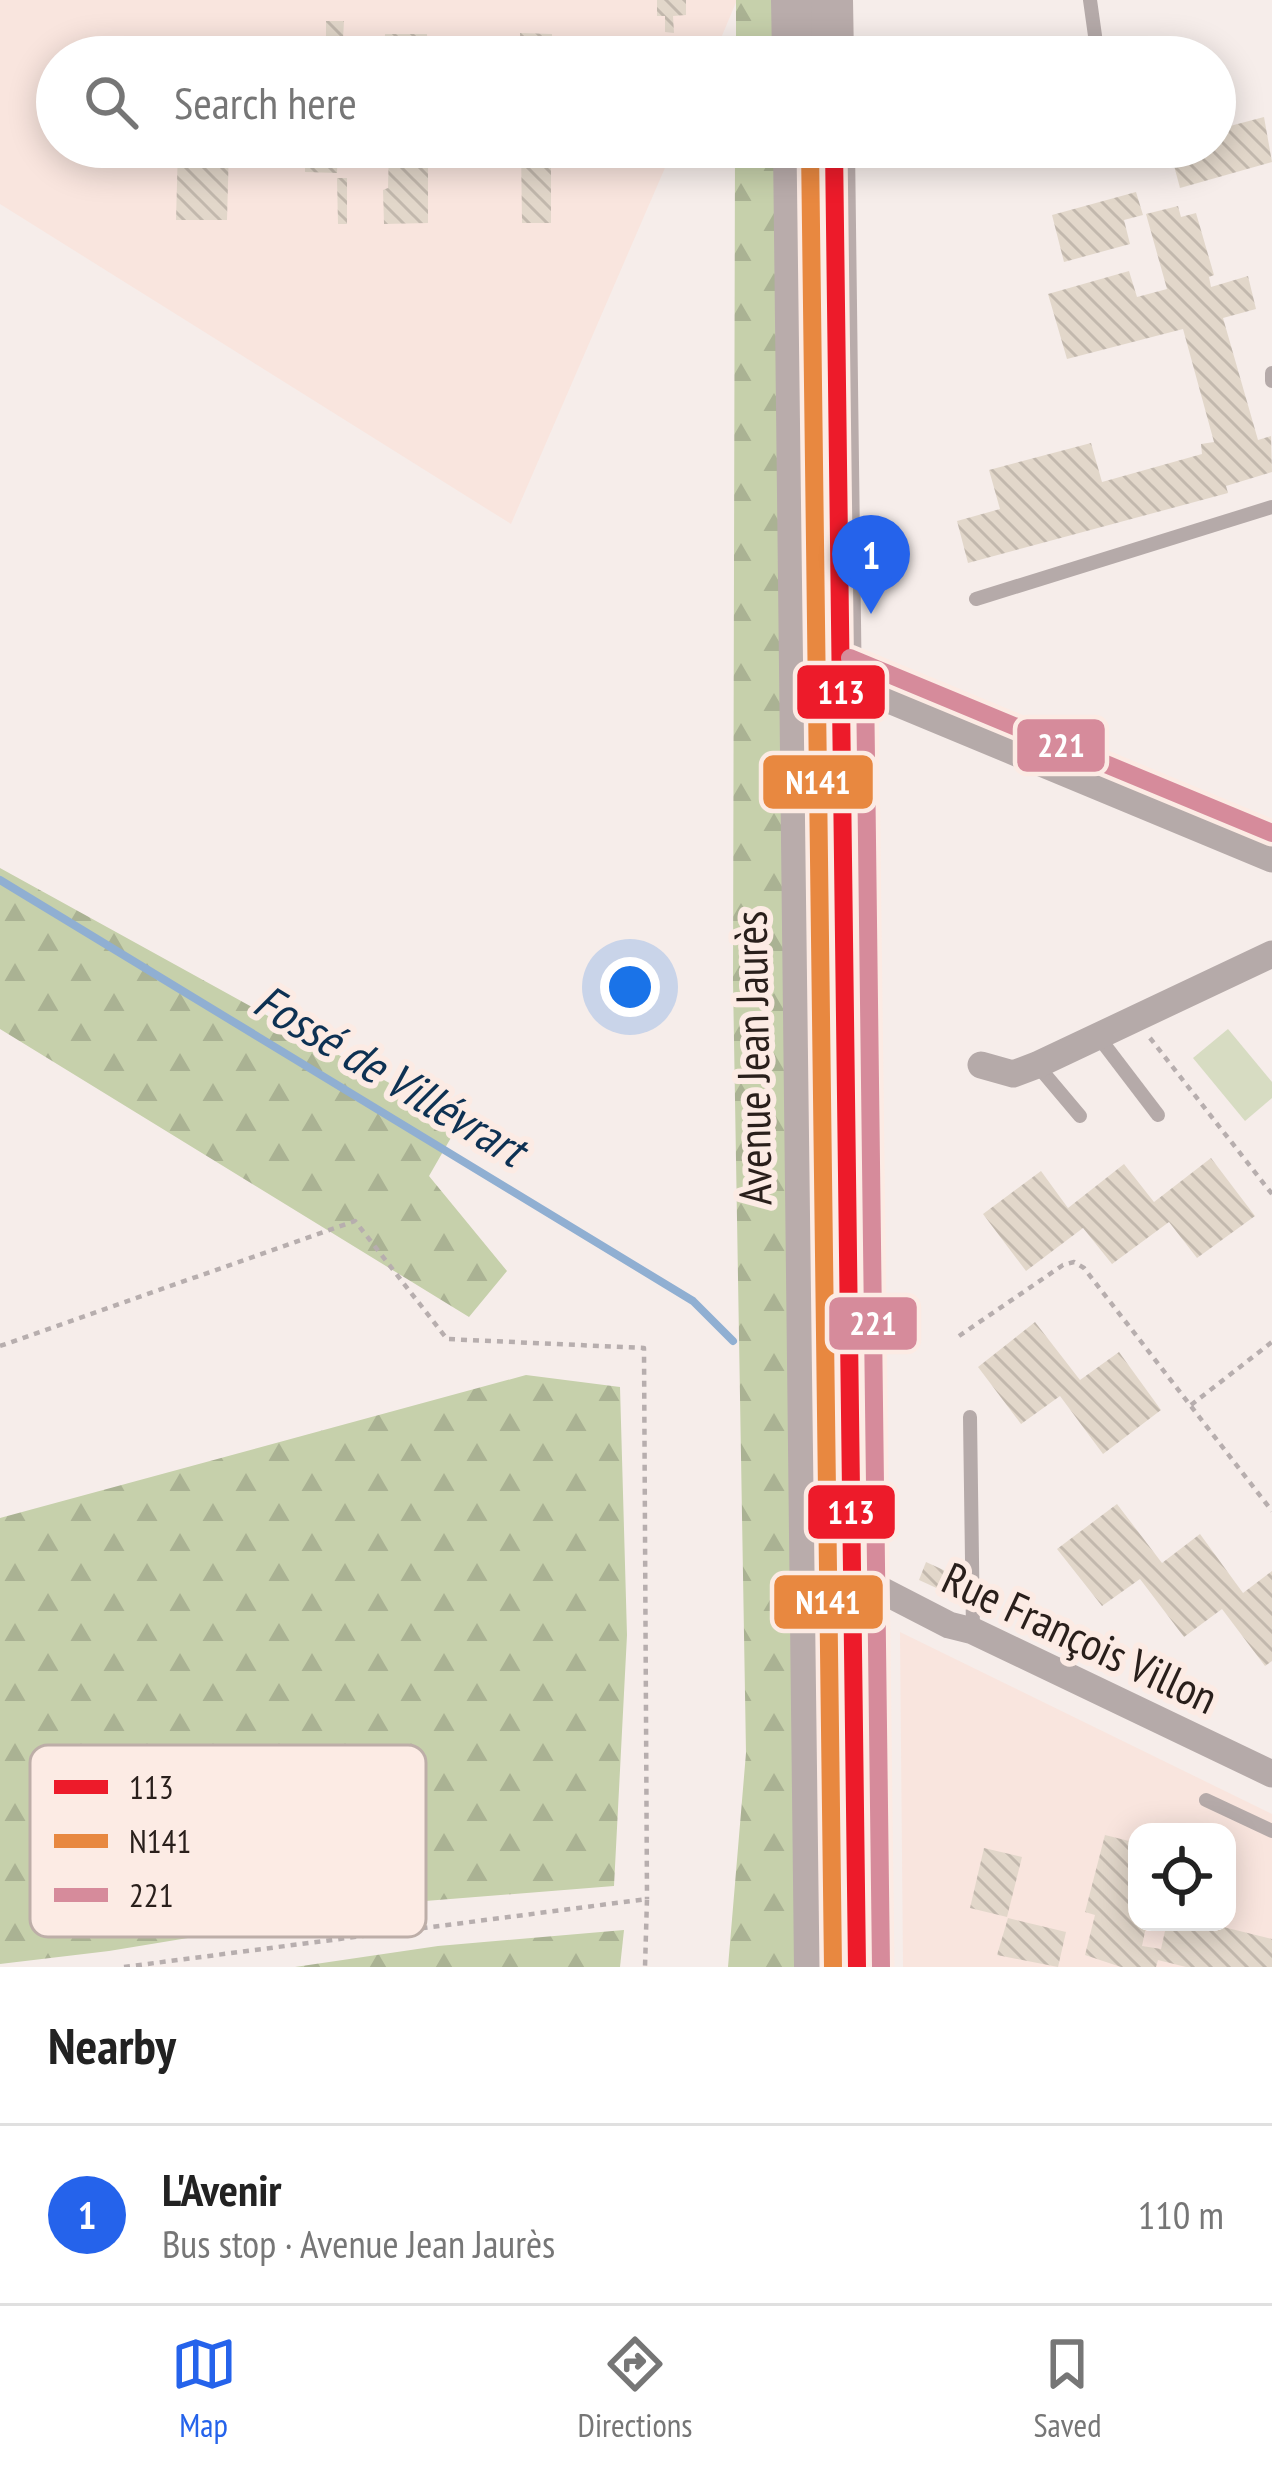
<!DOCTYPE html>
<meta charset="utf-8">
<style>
:root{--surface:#fff;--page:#f2f2f2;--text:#222;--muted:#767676;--line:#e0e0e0;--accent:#2563eb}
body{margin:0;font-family:"PT Sans Narrow",sans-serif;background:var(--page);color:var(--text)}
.controls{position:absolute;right:36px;bottom:36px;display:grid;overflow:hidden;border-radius:24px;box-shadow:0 6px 30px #0003}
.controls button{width:108px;height:108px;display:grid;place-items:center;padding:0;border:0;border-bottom:3px solid var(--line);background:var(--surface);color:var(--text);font:60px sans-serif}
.you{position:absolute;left:630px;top:987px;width:42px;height:42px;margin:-30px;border:9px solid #fff;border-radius:50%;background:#1a73e8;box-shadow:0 0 0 18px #1a73e833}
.badge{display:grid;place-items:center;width:78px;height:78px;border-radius:50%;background:var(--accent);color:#fff;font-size:39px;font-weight:700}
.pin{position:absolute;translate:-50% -99px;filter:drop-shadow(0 3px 6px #0008)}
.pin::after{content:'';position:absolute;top:63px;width:42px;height:36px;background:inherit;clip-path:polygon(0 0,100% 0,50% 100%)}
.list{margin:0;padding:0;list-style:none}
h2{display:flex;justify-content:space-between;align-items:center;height:156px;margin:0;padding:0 48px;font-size:51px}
h2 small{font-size:39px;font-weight:400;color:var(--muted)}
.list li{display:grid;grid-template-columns:78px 1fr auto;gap:36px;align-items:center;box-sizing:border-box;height:180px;padding:0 48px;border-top:3px solid var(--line)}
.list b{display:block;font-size:45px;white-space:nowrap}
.list p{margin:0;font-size:39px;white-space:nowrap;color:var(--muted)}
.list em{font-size:39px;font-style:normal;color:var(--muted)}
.icon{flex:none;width:66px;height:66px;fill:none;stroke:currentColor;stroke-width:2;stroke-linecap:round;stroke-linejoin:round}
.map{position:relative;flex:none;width:1272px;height:1967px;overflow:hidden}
.search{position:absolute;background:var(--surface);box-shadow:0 6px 30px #0003;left:36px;right:36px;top:36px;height:132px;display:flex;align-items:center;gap:30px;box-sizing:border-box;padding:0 42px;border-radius:66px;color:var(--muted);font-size:45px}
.sheet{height:336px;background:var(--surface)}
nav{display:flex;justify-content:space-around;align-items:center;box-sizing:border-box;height:168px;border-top:3px solid var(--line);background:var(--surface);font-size:33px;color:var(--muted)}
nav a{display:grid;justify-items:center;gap:6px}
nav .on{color:var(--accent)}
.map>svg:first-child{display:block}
.built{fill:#f9e5de;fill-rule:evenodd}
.forest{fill:url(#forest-firs)}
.pitch{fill:#d7dcc2}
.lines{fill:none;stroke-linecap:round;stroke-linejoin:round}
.stream{stroke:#90afd2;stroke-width:8}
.building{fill:url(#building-back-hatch)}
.path{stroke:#b7aeae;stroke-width:4.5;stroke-dasharray:6 6;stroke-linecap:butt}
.service{stroke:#b5aaa9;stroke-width:14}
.minor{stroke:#b5aaa9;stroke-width:27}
.primary{stroke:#b9acab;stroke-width:42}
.bus-1-casing{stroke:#fcebe4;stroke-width:27}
.bus-2-casing{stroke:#fcebe4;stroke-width:27}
.bus-3-casing{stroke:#fcebe4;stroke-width:27}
.bus-1{stroke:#ed1b2a;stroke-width:18}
.bus-2{stroke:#e88840;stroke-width:18}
.bus-3{stroke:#d68b9b;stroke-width:18}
.labels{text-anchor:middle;stroke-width:12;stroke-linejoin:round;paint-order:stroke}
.street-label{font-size:45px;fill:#291f1b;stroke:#fcebe4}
.water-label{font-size:48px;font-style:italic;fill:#0d3153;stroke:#fcebe4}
.key{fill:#fcebe4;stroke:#bdaea8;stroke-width:3}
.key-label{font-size:33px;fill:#291f1b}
.line-badge{stroke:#fcebe4;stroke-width:4.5}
.badge-label{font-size:33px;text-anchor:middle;font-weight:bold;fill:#fff}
</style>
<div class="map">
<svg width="1272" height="1967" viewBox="0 0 1272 1967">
<defs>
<pattern id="forest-firs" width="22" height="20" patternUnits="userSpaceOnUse" patternTransform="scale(3)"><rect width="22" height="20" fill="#c6d0ab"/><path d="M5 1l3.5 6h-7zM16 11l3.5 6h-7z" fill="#aab293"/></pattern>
<pattern id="building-back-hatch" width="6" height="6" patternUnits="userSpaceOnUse" patternTransform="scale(3)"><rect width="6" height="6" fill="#e2d7ca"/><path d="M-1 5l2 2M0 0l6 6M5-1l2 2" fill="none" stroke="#c2b8ad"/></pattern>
</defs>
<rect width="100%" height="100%" fill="#f6edea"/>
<g class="built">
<path d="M 0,0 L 737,0 L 713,57 L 57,57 L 57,147 L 674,147 L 511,524 L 0,204 Z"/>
<path d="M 900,1632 L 1272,1814 L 1272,1967 L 903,1967 ZM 1137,1832 L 1227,1832 L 1227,1922 L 1137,1922 Z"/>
</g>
<g class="forest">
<path d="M 736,0 L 781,0 L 782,57 L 736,57 Z"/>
<path d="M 735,147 L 783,147 L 804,1967 L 728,1967 L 746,1753 L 733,981 Z"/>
<path d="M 0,868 L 460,1122 L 429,1176 L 507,1271 L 469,1317 L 0,1029 Z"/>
<path d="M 526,1375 L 620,1387 L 627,1635 L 614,1886 L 400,1903 L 109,1951 L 0,1964 L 0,1518 Z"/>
<path d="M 624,1930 L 620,1967 L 295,1967 L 438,1946 Z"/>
</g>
<path class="pitch" d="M 1228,1029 L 1272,1082 L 1272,1098 L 1245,1121 L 1193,1058 Z"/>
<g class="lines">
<path class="stream" d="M 0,880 L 693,1301 L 733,1341"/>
</g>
<g class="building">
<path d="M 657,0 L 686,0 L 686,15 L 673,16 L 674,33 L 665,32 L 665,16 L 657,16 Z"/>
<path d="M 326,21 L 344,21 L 342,57 L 326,57 Z"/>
<path d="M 520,33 L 552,34 L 552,57 L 521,57 Z"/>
<path d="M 385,34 L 427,34 L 428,57 L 384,57 Z"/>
<path d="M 1264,117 L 1272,162 L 1180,188 L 1169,147 L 1215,147 L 1215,130 Z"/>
<path d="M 178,147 L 229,147 L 227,220 L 176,220 Z"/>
<path d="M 305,147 L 338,147 L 337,173 L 305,172 Z"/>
<path d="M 389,147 L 428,147 L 428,223 L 384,224 L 383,190 L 388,188 Z"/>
<path d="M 521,147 L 551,147 L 551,223 L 522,223 Z"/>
<path d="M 337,178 L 347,178 L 347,224 L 338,224 Z"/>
<path d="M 1136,192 L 1143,215 L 1124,220 L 1130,244 L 1064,262 L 1052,215 Z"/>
<path d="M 1178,206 L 1181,217 L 1196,213 L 1214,275 L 1209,277 L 1211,287 L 1248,276 L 1256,309 L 1223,318 L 1258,440 L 1271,436 L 1272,472 L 1226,486 L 1228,493 L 968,563 L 957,521 L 1000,509 L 989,470 L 1091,443 L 1102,482 L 1202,454 L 1201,444 L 1214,442 L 1183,329 L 1067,359 L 1048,294 L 1129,271 L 1137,297 L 1167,289 L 1146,214 Z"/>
<path d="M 1211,1158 L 1255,1216 L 1197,1258 L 1169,1222 L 1112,1264 L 1083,1228 L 1026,1271 L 983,1214 L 1041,1171 L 1068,1208 L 1124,1164 L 1154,1202 Z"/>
<path d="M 1035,1322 L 1080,1380 L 1119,1352 L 1161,1410 L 1103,1454 L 1060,1396 L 1021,1424 L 978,1367 Z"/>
<path d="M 1117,1504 L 1162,1563 L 1200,1534 L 1243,1593 L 1272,1571 L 1272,1661 L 1265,1666 L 1222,1609 L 1184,1637 L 1140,1579 L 1102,1606 L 1057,1549 Z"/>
<path d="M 926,1562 L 950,1573 L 943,1591 L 919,1580 Z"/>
<path d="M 1105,1835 L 1137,1843 L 1137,1922 L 1147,1922 L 1142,1946 L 1161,1949 L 1167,1922 L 1203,1922 L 1272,1939 L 1272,1967 L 1186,1967 L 1158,1960 L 1156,1967 L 1121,1967 L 1085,1955 L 1095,1915 L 1085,1912 Z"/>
<path d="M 984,1848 L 1022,1857 L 1007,1917 L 970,1908 Z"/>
<path d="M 1008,1918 L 1066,1932 L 1058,1967 L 997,1955 Z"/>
</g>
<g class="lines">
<g class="path">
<path d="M 1150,1038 L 1272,1194"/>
<path d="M 959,1336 L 1063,1265 L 1074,1262 L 1084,1268 L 1272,1511"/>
<path d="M 0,1346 L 355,1221 L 447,1339 L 644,1348 L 647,1899"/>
<path d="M 1191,1405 L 1272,1342"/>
<path d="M 124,1967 L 647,1899 L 645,1967"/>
</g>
<g class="service">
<path d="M 1090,0 L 1098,57"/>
<path d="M 1272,373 L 1272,381"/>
<path d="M 976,599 L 1272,507"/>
<path d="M 1097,1035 L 1158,1115"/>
<path d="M 1037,1065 L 1080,1116"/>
<path d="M 970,1417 L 973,1631"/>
<path d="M 1206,1800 L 1272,1831"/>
</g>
<g class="minor">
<path d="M 834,671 L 841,680 L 1272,859"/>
<path d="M 981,1065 L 1013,1074 L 1037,1065 L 1272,954"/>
<path d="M 854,1576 L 949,1625 L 973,1631 L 1272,1774"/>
</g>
<g class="primary">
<path d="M 792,0 L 793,57"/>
<path d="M 832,0 L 833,57"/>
<path d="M 794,147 L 815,1967"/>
<path d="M 834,147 L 857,1967"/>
</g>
<g class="bus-1-casing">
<path id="bus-1" d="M 834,147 L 857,1967"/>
</g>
<g class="bus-2-casing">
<path id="bus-2" d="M 810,147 L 833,1967"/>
</g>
<g class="bus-3-casing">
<g id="bus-3">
<path d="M 850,658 L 1272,833"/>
<path d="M 865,680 L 881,1967"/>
</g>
</g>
<use href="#bus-1" class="bus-1"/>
<use href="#bus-2" class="bus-2"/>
<use href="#bus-3" class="bus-3"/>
</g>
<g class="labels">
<g class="street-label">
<text transform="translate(753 1058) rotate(-91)" y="16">Avenue Jean Jaurès</text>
<text transform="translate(1080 1638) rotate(25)" y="16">Rue François Villon</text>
</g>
<g class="water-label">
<text transform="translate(390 1075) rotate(31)" y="17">Fossé de Villévrart</text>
</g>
</g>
<rect x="30" y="1745" width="396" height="192" rx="18" class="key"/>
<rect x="54" y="1780" width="54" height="14" fill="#ed1b2a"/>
<rect x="54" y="1834" width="54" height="14" fill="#e88840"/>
<rect x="54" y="1888" width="54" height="14" fill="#d68b9b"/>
<g class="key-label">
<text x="129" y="1799">113</text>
<text x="129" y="1853">N141</text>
<text x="129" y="1907">221</text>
</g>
<g class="line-badge">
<rect x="795" y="663" width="92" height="58" rx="12" fill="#ed1b2a"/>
<rect x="1015" y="717" width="92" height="57" rx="12" fill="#d68b9b"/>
<rect x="761" y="753" width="114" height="58" rx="12" fill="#e88840"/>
<rect x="827" y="1295" width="92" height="57" rx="12" fill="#d68b9b"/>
<rect x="806" y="1483" width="91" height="58" rx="12" fill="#ed1b2a"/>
<rect x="772" y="1573" width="113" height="58" rx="12" fill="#e88840"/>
</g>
<g class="badge-label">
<text x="841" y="704">113</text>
<text x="1061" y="757">221</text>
<text x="818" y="794">N141</text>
<text x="873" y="1335">221</text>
<text x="851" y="1524">113</text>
<text x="828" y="1614">N141</text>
</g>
</svg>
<div class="controls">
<button><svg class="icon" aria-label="locate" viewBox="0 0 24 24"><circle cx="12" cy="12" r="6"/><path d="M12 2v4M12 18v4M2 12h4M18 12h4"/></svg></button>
</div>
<div class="you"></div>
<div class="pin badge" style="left:871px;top:614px">1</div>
<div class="search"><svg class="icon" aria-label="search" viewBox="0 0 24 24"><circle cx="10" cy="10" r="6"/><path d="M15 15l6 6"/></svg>Search here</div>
</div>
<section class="sheet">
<h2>Nearby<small></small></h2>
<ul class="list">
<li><span class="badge">1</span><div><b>L'Avenir</b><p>Bus stop · Avenue Jean Jaurès</p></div><em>110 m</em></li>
</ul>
</section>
<nav>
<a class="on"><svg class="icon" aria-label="map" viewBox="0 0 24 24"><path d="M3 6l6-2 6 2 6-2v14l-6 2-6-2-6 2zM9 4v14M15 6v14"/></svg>Map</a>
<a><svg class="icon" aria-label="directions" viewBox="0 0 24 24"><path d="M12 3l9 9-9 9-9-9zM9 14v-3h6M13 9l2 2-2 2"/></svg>Directions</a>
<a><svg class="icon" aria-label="saved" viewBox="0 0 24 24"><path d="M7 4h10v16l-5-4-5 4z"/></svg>Saved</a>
</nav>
